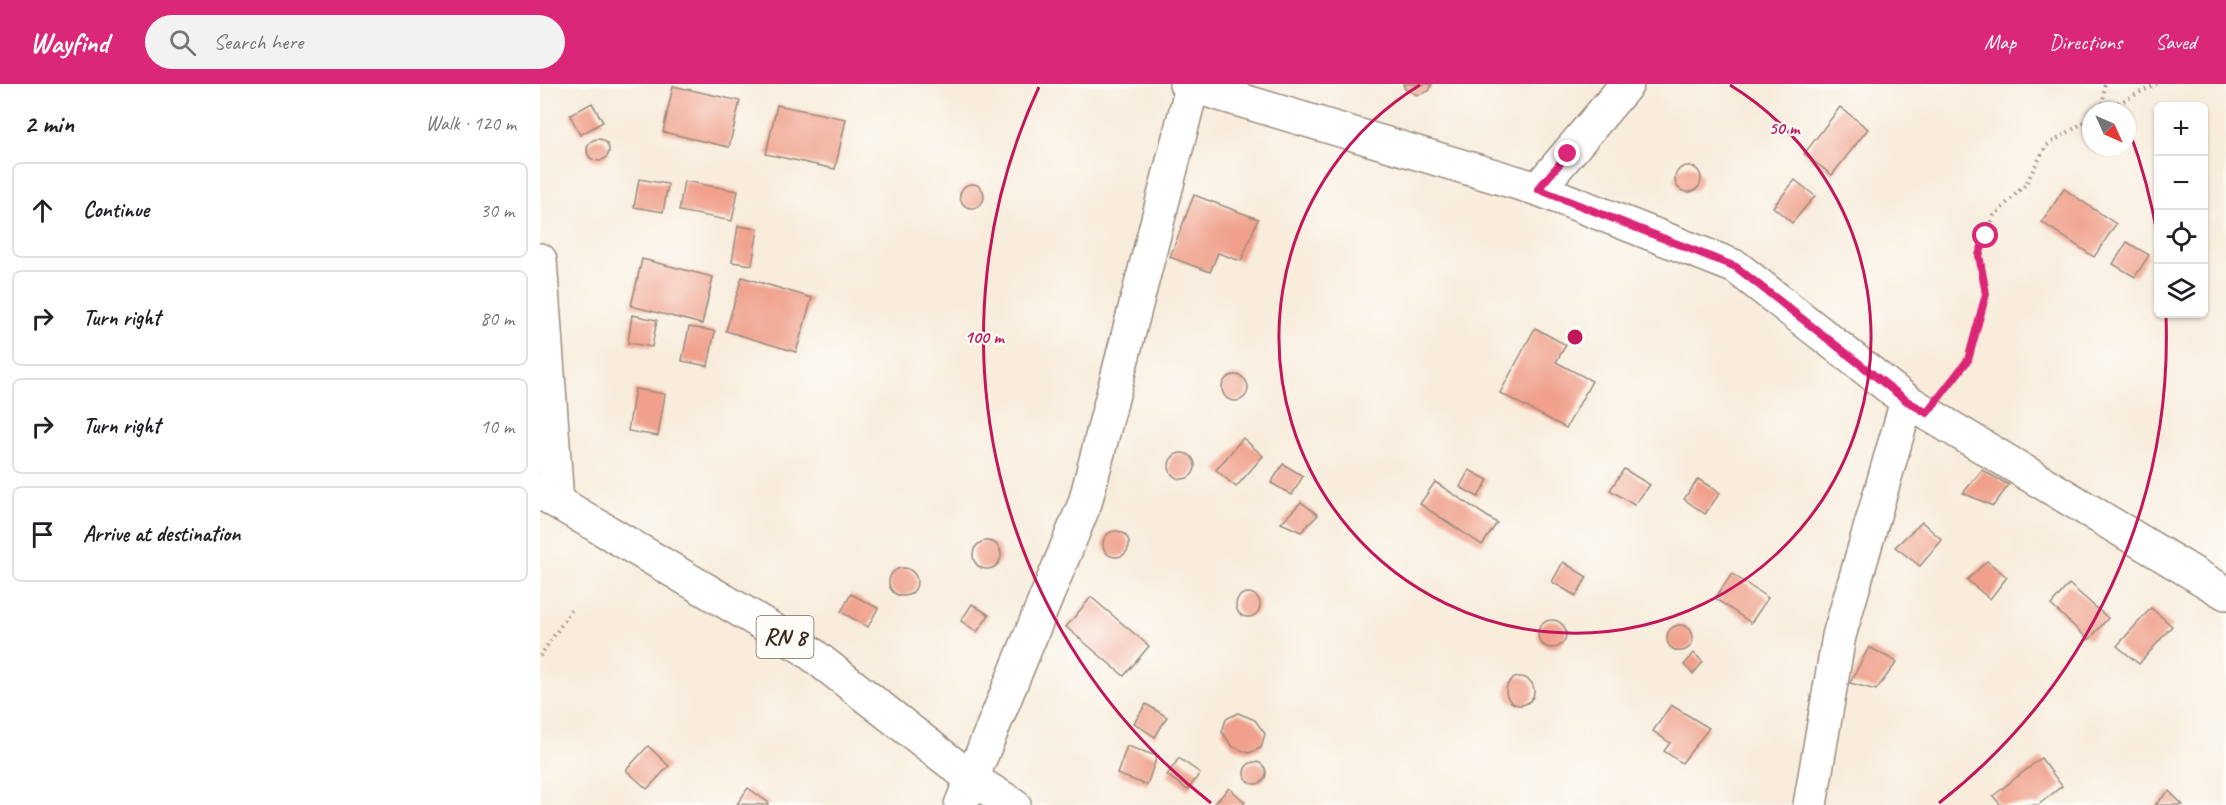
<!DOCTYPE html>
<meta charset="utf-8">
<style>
:root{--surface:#fff;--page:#f2f2f2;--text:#202124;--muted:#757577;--line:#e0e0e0;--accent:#db2777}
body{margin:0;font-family:Caveat,sans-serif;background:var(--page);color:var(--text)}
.controls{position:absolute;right:18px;top:18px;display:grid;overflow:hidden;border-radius:9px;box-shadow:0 2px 4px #0004}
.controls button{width:54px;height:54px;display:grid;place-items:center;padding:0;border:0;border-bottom:2px solid var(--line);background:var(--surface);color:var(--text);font:30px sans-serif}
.compass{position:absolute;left:1542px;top:18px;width:54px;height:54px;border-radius:50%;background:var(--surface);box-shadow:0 2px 4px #0004;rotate:135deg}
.stop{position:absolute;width:18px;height:18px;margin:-14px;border:4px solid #db2777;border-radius:50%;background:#fff}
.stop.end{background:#db2777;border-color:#fff;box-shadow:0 2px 6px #0008}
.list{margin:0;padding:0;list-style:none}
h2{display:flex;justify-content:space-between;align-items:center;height:78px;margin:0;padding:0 24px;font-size:26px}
h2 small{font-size:20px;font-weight:400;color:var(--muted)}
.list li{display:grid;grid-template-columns:39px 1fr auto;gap:18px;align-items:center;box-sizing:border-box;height:96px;margin:0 12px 12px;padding:0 12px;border:2px solid var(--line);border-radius:9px}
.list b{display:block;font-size:22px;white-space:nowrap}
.list em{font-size:20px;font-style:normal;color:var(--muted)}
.icon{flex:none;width:33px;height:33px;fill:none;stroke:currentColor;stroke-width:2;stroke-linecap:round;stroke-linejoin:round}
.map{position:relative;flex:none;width:1686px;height:721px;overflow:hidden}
header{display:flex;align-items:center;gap:36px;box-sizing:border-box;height:84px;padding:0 30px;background:var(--accent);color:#fff}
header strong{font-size:28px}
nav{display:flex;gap:33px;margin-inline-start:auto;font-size:21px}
.search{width:420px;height:54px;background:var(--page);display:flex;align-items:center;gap:15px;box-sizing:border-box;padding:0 21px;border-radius:33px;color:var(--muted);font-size:22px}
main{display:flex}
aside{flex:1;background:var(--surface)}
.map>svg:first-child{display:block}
.building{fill:#f0a08b}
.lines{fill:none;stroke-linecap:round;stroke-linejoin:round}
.minor-casing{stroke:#9a8b7c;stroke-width:36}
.tertiary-casing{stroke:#9a8b7c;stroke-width:36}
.primary-casing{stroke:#9a8b7c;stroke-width:36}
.path{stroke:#9a8b7c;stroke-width:4;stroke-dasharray:1.5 4.5;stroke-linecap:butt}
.minor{stroke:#fff;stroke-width:33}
.tertiary{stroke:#fff;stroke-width:33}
.primary{stroke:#fff;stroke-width:33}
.route{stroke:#db2777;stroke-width:8}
.ring{fill:none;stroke:#c2185b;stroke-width:3}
.labels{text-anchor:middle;stroke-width:4.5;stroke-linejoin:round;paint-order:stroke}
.shield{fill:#fdfcf7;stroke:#75695f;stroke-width:1.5}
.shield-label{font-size:24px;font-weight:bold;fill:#3b2a1e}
.centre{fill:#c2185b;stroke:#fdfcf7;stroke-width:3}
.ring-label{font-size:18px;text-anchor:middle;font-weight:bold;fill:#c2185b;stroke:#fdfcf7;stroke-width:4.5;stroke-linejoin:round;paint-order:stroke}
</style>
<header>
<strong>Wayfind</strong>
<div class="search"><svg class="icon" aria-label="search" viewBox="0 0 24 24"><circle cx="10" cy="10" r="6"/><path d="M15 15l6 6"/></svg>Search here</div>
<nav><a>Map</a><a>Directions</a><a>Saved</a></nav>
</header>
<main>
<aside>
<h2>2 min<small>Walk · 120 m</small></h2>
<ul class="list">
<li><svg class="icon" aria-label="ahead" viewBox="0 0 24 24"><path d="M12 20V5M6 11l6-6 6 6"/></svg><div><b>Continue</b></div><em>30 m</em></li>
<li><svg class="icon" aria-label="right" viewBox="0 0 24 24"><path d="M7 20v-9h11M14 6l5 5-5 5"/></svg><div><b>Turn right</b></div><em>80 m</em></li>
<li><svg class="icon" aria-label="right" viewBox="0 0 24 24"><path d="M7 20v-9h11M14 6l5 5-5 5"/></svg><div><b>Turn right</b></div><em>10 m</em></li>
<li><svg class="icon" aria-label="arrive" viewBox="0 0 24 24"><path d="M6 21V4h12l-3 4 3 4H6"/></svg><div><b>Arrive at destination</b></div></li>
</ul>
</aside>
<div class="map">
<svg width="1686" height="721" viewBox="0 0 1686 721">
<rect width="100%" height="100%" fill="#fdfcf7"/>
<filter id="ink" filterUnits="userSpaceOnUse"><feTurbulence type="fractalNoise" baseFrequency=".0167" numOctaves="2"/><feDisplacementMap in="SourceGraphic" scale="12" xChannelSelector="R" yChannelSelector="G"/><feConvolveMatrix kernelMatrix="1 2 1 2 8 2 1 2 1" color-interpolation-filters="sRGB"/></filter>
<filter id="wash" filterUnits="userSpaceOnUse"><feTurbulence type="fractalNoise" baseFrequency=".008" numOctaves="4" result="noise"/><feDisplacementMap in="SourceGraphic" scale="24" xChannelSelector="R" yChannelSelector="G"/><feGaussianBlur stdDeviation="1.35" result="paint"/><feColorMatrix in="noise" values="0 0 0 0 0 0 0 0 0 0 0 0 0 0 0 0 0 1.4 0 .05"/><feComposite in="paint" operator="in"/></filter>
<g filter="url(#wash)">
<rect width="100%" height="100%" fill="#f8ecdb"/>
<g id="blocks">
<g class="building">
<path d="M 863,0 L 892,0 L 889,7 L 877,11 L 865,5 Z"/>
<path d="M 133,2 L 200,17 L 189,63 L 123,48 Z"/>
<path d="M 52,19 L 63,38 L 40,51 L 30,31 Z"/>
<path d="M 237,21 L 306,35 L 295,85 L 226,70 Z"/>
<path d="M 1300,23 L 1328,45 L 1292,91 L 1264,70 Z"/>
<circle cx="58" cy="66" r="11"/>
<circle cx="1148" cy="95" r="13"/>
<path d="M 99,95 L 128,100 L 123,128 L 94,123 Z"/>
<path d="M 1255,96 L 1275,112 L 1252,139 L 1233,123 Z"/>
<path d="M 144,97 L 198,107 L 192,137 L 139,127 Z"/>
<circle cx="432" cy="112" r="12"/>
<path d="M 1524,105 L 1576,140 L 1554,173 L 1502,138 Z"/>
<path d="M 654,111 L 718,135 L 701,177 L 678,169 L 670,188 L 630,173 Z"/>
<path d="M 198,142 L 218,145 L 212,181 L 192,178 Z"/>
<path d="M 1587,158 L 1609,171 L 1595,193 L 1573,180 Z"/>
<path d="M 102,175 L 173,193 L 162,240 L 91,222 Z"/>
<path d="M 202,193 L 272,214 L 256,268 L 186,247 Z"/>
<path d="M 92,231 L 117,236 L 112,263 L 88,259 Z"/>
<path d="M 149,243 L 175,247 L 168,282 L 142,277 Z"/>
<path d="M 995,244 L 1026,261 L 1016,278 L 1052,297 L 1026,344 L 960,309 Z"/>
<circle cx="695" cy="304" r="13"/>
<path d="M 95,305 L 125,310 L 118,352 L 88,347 Z"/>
<path d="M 703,354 L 723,372 L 696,403 L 676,386 Z"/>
<circle cx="642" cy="382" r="13"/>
<path d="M 743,380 L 763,392 L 752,411 L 731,399 Z"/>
<path d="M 1084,385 L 1110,401 L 1094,421 L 1070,406 Z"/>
<path d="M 929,386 L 948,396 L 938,413 L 920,403 Z"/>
<path d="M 1442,386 L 1469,401 L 1453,422 L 1423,409 Z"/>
<path d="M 1158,395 L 1180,409 L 1165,430 L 1144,415 Z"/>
<path d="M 895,398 L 957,439 L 942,461 L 880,420 Z"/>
<path d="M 761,418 L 778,431 L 761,448 L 741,439 Z"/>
<path d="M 1382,438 L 1402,456 L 1380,482 L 1355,463 Z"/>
<circle cx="576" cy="460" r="13"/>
<circle cx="447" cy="471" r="14"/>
<path d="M 1447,477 L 1467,493 L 1450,515 L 1427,496 Z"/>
<path d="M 1023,478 L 1047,493 L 1036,512 L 1012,498 Z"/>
<circle cx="363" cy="498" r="14"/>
<path d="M 1192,490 L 1228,514 L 1211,539 L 1175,514 Z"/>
<path d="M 1529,500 L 1568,534 L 1549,556 L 1511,521 Z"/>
<circle cx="708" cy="521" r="12"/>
<path d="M 311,510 L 338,524 L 328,543 L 301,528 Z"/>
<path d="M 551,513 L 609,562 L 584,592 L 526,543 Z"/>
<path d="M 432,520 L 449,531 L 437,548 L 421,537 Z"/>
<path d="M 1611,524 L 1632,542 L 1599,580 L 1577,562 Z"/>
<circle cx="1012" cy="550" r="14"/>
<circle cx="1140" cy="554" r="13"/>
<path d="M 1329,563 L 1357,578 L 1336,606 L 1310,599 Z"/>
<path d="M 1154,569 L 1163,578 L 1153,590 L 1144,581 Z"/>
<circle cx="980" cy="607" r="14"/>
<path d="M 606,620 L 627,633 L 615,653 L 594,639 Z"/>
<path d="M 1131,621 L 1169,644 L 1142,679 L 1124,667 L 1130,659 L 1113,647 Z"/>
<path d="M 698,629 L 715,636 L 725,650 L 721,664 L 709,669 L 693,663 L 682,648 L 686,635 Z"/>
<path d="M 108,662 L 129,682 L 107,705 L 86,686 Z"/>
<path d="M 587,662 L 617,672 L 607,701 L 577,690 Z"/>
<path d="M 639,674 L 660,689 L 648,706 L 627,691 Z"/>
<path d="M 1501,674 L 1522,702 L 1498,721 L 1461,721 L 1453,712 Z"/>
<circle cx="715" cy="689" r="11"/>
<path d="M 208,704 L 229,719 L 228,721 L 197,720 Z"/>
<path d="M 689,704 L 705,718 L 702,721 L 677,721 L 675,719 Z"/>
<path d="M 1629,707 L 1643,721 L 1615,721 Z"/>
</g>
</g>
</g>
<g filter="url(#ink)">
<use href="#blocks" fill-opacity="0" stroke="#9a8b7c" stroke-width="1.5"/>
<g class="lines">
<g class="minor-casing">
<g id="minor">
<path d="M 998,105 L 1087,0"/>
<path d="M 0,176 L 17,418"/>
<path d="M 421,721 L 545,419 L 652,3"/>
<path d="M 1270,721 L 1299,552 L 1367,317"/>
</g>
</g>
<g class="tertiary-casing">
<path id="tertiary" d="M 646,0 L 998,105 L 1196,183 L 1367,317 L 1686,509"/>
</g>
<g class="primary-casing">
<path id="primary" d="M 0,408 L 264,564 L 432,695 L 474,721"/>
</g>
<g class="path">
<path d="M 1562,26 L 1565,0"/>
<path d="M 1562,27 L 1617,0"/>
<path d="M 1409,300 L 1428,276 L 1446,210 L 1439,171 L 1454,132 L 1485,101 L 1506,62 L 1551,34"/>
<path d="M 0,572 L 33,524"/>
</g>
<use href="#minor" class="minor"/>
<use href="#tertiary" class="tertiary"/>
<use href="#primary" class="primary"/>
</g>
</g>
<g class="lines" filter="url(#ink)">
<path class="route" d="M 1028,70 L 998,105 L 1196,183 L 1367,317 L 1387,329 L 1428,276 L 1446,210 L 1439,171 L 1446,152"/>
</g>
<g class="ring">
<path d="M1190 1A296 296 0 1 1 880 1"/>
<path d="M671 719A591 591 0 0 1 499 3M1589 46A591 591 0 0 1 1618 155M1626 232A591 591 0 0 1 1399 719"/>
</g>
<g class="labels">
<rect class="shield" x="216.5" y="532" width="57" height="42" rx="4.5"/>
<g class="shield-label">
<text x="245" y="561">RN 8</text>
</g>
</g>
<circle cx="1035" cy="253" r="9" class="centre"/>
<g class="ring-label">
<text x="1244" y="50">50 m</text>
<text x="444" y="259">100 m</text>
</g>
</svg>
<div class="controls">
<button>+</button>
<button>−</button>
<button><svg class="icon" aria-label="locate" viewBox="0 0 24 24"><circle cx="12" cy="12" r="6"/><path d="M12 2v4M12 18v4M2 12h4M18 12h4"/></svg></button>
<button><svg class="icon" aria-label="layers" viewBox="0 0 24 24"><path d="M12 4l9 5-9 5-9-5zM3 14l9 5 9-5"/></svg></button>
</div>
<svg class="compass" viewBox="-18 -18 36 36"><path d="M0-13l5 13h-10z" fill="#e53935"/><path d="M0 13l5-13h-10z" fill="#757577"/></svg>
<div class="stop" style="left:1446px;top:152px"></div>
<div class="stop end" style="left:1028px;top:70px"></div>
</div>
</main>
